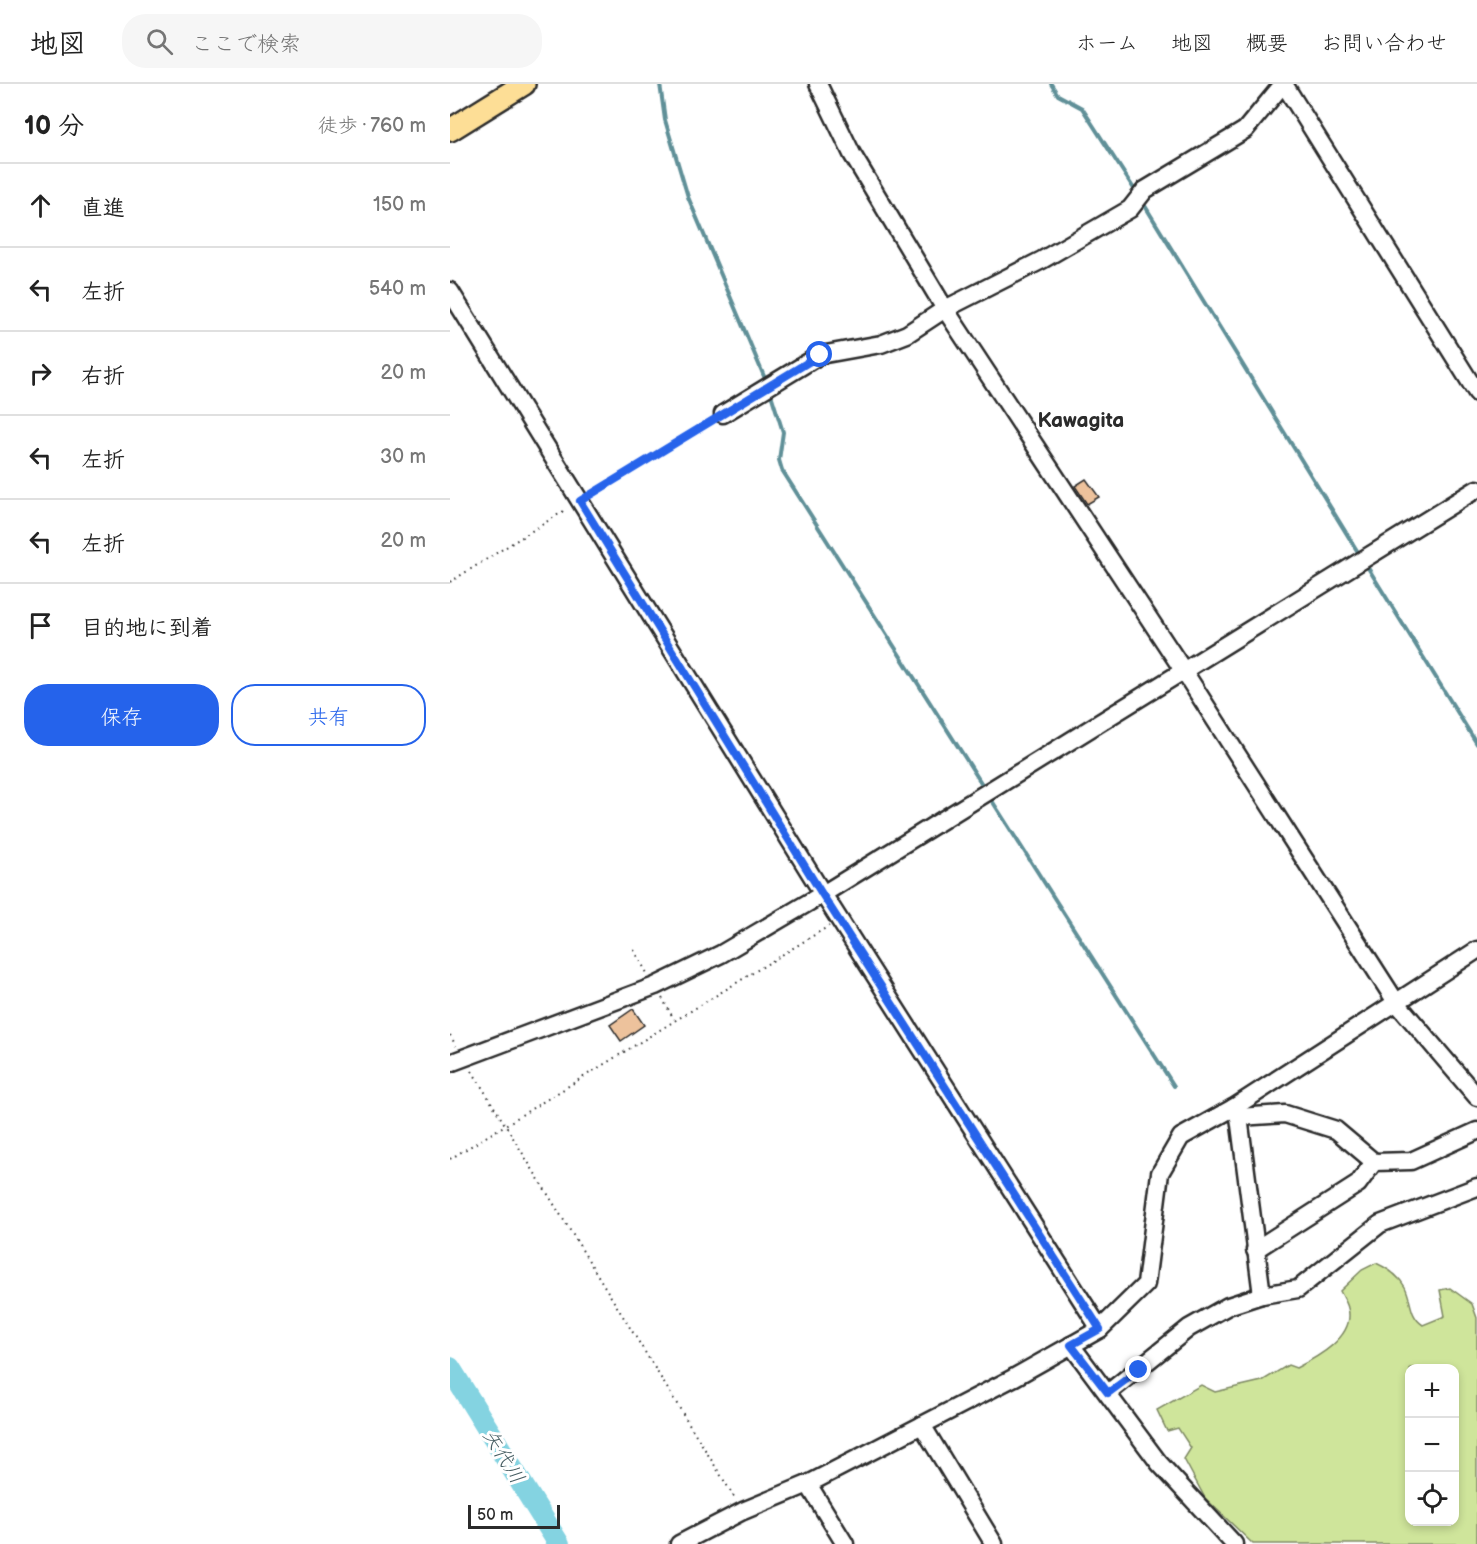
<!DOCTYPE html>
<html lang="ja">
<meta charset="utf-8">
<style>
:root{--surface:#fff;--page:#f6f6f6;--text:#222;--muted:#767676;--line:#e0e0e0;--accent:#2563eb}
body{margin:0;font-family:"Balsamiq Sans","Klee One",sans-serif;background:var(--page);color:var(--text)}
.controls{position:absolute;right:18px;bottom:18px;display:grid;overflow:hidden;border-radius:12px;box-shadow:0 3px 9px #0003}
.controls button{width:54px;height:54px;display:grid;place-items:center;padding:0;border:0;border-bottom:2px solid var(--line);background:var(--surface);color:var(--text);font:30px sans-serif}
.scale{position:absolute;left:18px;bottom:15px;width:92px;box-sizing:border-box;padding-left:6px;border:3px solid #2b2b2b;border-top:0;font-size:16px;line-height:21px;white-space:nowrap;color:#2b2b2b;-webkit-text-stroke:4px #fff;paint-order:stroke}
.stop{position:absolute;width:18px;height:18px;margin:-14px;border:4px solid #2563eb;border-radius:50%;background:#fff}
.stop.end{background:#2563eb;border-color:#fff;box-shadow:0 2px 6px #0008}
.list{margin:0;padding:0;list-style:none}
h2{display:flex;justify-content:space-between;align-items:center;height:78px;margin:0;padding:0 24px;font-size:26px}
h2 small{font-size:20px;font-weight:400;color:var(--muted)}
.list li{display:grid;grid-template-columns:39px 1fr auto;gap:18px;align-items:center;box-sizing:border-box;height:84px;padding:0 24px;border-top:2px solid var(--line)}
.list b{display:block;font-size:22px;white-space:nowrap}
.list em{font-size:20px;font-style:normal;color:var(--muted)}
.actions{display:flex;gap:12px;padding:18px 24px}
.actions a{flex:1;padding:14px 0;border:2px solid var(--accent);border-radius:24px;text-align:center;font-size:21px;color:var(--accent)}
.actions .main{background:var(--accent);color:#fff}
.icon{flex:none;width:33px;height:33px;fill:none;stroke:currentColor;stroke-width:2;stroke-linecap:round;stroke-linejoin:round}
.map{position:relative;flex:none;width:1027px;height:1460px;overflow:hidden}
header{display:flex;align-items:center;gap:36px;box-sizing:border-box;height:84px;padding:0 30px;background:var(--surface);border-bottom:2px solid var(--line)}
header strong{font-size:28px}
nav{display:flex;gap:33px;margin-inline-start:auto;font-size:21px}
.search{width:420px;height:54px;background:var(--page);display:flex;align-items:center;gap:15px;box-sizing:border-box;padding:0 21px;border-radius:24px;color:var(--muted);font-size:22px}
main{display:flex}
aside{flex:1;background:var(--surface)}
.map>svg:first-child{display:block}
.green{fill:#cfe59b;stroke:#7d8863;stroke-width:1.5;fill-rule:evenodd}
.lines{fill:none;stroke-linecap:round;stroke-linejoin:round}
.stream{stroke:#609098;stroke-width:4}
.river{stroke:#84d3e1;stroke-width:22}
.building{fill:#edc29c;stroke:#2b2b2b;stroke-width:1.5}
.minor-casing{stroke:#2b2b2b;stroke-width:21}
.major-casing{stroke:#2b2b2b;stroke-width:26}
.path{stroke:#2b2b2b;stroke-width:2;stroke-dasharray:1.5 4.5;stroke-linecap:butt}
.minor{stroke:#fff;stroke-width:16}
.major{stroke:#fdde96;stroke-width:21}
.route{stroke:#2563eb;stroke-width:8}
.labels{text-anchor:middle;stroke-width:6;stroke-linejoin:round;paint-order:stroke}
.water-label{font-size:20px;font-style:italic;fill:#465d62;stroke:#fff}
.quarter-label{font-size:21px;font-weight:bold;fill:#2b2b2b;stroke:#fff}
</style>
<header>
<strong>地図</strong>
<div class="search"><svg class="icon" aria-label="search" viewBox="0 0 24 24"><circle cx="10" cy="10" r="6"/><path d="M15 15l6 6"/></svg>ここで検索</div>
<nav><a>ホーム</a><a>地図</a><a>概要</a><a>お問い合わせ</a></nav>
</header>
<main>
<aside>
<h2>10 分<small>徒歩 · 760 m</small></h2>
<ul class="list">
<li><svg class="icon" aria-label="ahead" viewBox="0 0 24 24"><path d="M12 20V5M6 11l6-6 6 6"/></svg><div><b>直進</b></div><em>150 m</em></li>
<li><svg class="icon" aria-label="left" viewBox="0 0 24 24"><path d="M17 20v-9H6M10 6l-5 5 5 5"/></svg><div><b>左折</b></div><em>540 m</em></li>
<li><svg class="icon" aria-label="right" viewBox="0 0 24 24"><path d="M7 20v-9h11M14 6l5 5-5 5"/></svg><div><b>右折</b></div><em>20 m</em></li>
<li><svg class="icon" aria-label="left" viewBox="0 0 24 24"><path d="M17 20v-9H6M10 6l-5 5 5 5"/></svg><div><b>左折</b></div><em>30 m</em></li>
<li><svg class="icon" aria-label="left" viewBox="0 0 24 24"><path d="M17 20v-9H6M10 6l-5 5 5 5"/></svg><div><b>左折</b></div><em>20 m</em></li>
<li><svg class="icon" aria-label="arrive" viewBox="0 0 24 24"><path d="M6 21V4h12l-3 4 3 4H6"/></svg><div><b>目的地に到着</b></div></li>
</ul>
<div class="actions"><a class="main">保存</a><a>共有</a></div>
</aside>
<div class="map">
<svg width="1027" height="1460" viewBox="0 0 1027 1460">
<rect width="100%" height="100%" fill="#fff"/>
<filter id="ink" filterUnits="userSpaceOnUse"><feTurbulence type="fractalNoise" baseFrequency=".0167" numOctaves="2"/><feDisplacementMap in="SourceGraphic" scale="12" xChannelSelector="R" yChannelSelector="G"/><feConvolveMatrix kernelMatrix="1 2 1 2 8 2 1 2 1" color-interpolation-filters="sRGB"/></filter>
<g filter="url(#ink)">
<path class="green" d="M 926,1179 C 937,1184 949,1192 955,1203 C 962,1217 959,1232 973,1241 L 995,1232 L 990,1206 L 1000,1204 L 1022,1220 L 1027,1234 L 1027,1460 L 803,1460 L 755,1414 L 734,1375 L 741,1364 L 728,1344 L 717,1347 L 707,1326 L 751,1301 L 765,1308 L 812,1297 L 838,1281 L 846,1284 C 866,1274 906,1253 898,1224 C 897,1219 893,1213 890,1207 L 912,1186 ZM 960,1284 L 1004,1284 L 1004,1438 L 960,1438 Z"/>
<g class="lines">
<g class="stream">
<path d="M 210,0 L 215,36 L 238,113 L 316,297"/>
<path d="M 601,0 L 608,11 L 632,24 L 686,108"/>
<path d="M 692,117 L 911,473"/>
<path d="M 320,307 L 333,348 L 329,376 L 332,386 L 535,705"/>
<path d="M 915,479 L 1027,660"/>
<path d="M 539,712 L 724,1002"/>
</g>
<path class="river" d="M 0,1284 L 109,1460"/>
</g>
<g class="building">
<path d="M 636,395 L 649,413 L 637,420 L 625,402 Z"/>
<path d="M 183,925 L 194,941 L 171,957 L 160,941 Z"/>
</g>
<g class="lines">
<g class="minor-casing">
<g id="minor">
<path d="M 368,0 L 402,70 L 495,225 L 733,586 L 946,918 L 1027,1013"/>
<path d="M 834,0 L 1027,309"/>
<path d="M 0,207 L 373,810 L 650,1245"/>
<path d="M 273,330 L 370,271 L 431,260 L 457,250 L 495,225 L 592,176 L 680,125 L 695,106 L 795,46 L 833,0"/>
<path d="M 0,979 L 205,902 L 271,870 L 373,810 L 1027,405"/>
<path d="M 783,1024 L 789,1033 L 812,1211"/>
<path d="M 789,1033 L 835,1030 L 886,1046 L 924,1078 L 961,1077 L 1027,1047"/>
<path d="M 805,1166 L 908,1100 L 924,1078"/>
<path d="M 621,1261 L 709,1379 L 784,1460"/>
<path d="M 658,1309 L 739,1244 L 778,1222 L 812,1211 L 848,1205 L 930,1140 L 1027,1103"/>
<path d="M 472,1341 L 544,1460"/>
<path d="M 358,1400 L 395,1460"/>
<path d="M 229,1460 L 293,1427 L 358,1400 L 563,1294 L 650,1245 L 696,1200 L 710,1089 L 731,1053 L 783,1024 L 1027,866"/>
</g>
</g>
<g class="major-casing">
<path id="major" d="M 0,46 L 74,0"/>
</g>
<g class="path">
<path d="M 142,409 L 261,338"/>
<path d="M 0,498 L 117,425"/>
<path d="M 184,866 L 197,889"/>
<path d="M 212,914 L 224,935"/>
<path d="M 0,951 L 6,962"/>
<path d="M 22,987 L 286,1416"/>
<path d="M 0,1075 L 379,842"/>
</g>
<use href="#minor" class="minor"/>
<use href="#major" class="major"/>
</g>
</g>
<g class="lines" filter="url(#ink)">
<path class="route" d="M 370,271 L 130,417 L 372,810 L 650,1245 L 621,1261 L 658,1309 L 689,1286"/>
</g>
<g class="labels">
<g class="water-label">
<text transform="translate(54 1372) rotate(58)" y="7">矢代川</text>
</g>
<g class="quarter-label">
<text x="631" y="343">Kawagita</text>
</g>
</g>
</svg>
<div class="controls">
<button>+</button>
<button>−</button>
<button><svg class="icon" aria-label="locate" viewBox="0 0 24 24"><circle cx="12" cy="12" r="6"/><path d="M12 2v4M12 18v4M2 12h4M18 12h4"/></svg></button>
</div>
<div class="scale">50 m</div>
<div class="stop" style="left:370px;top:271px"></div>
<div class="stop end" style="left:689px;top:1286px"></div>
</div>
</main>
